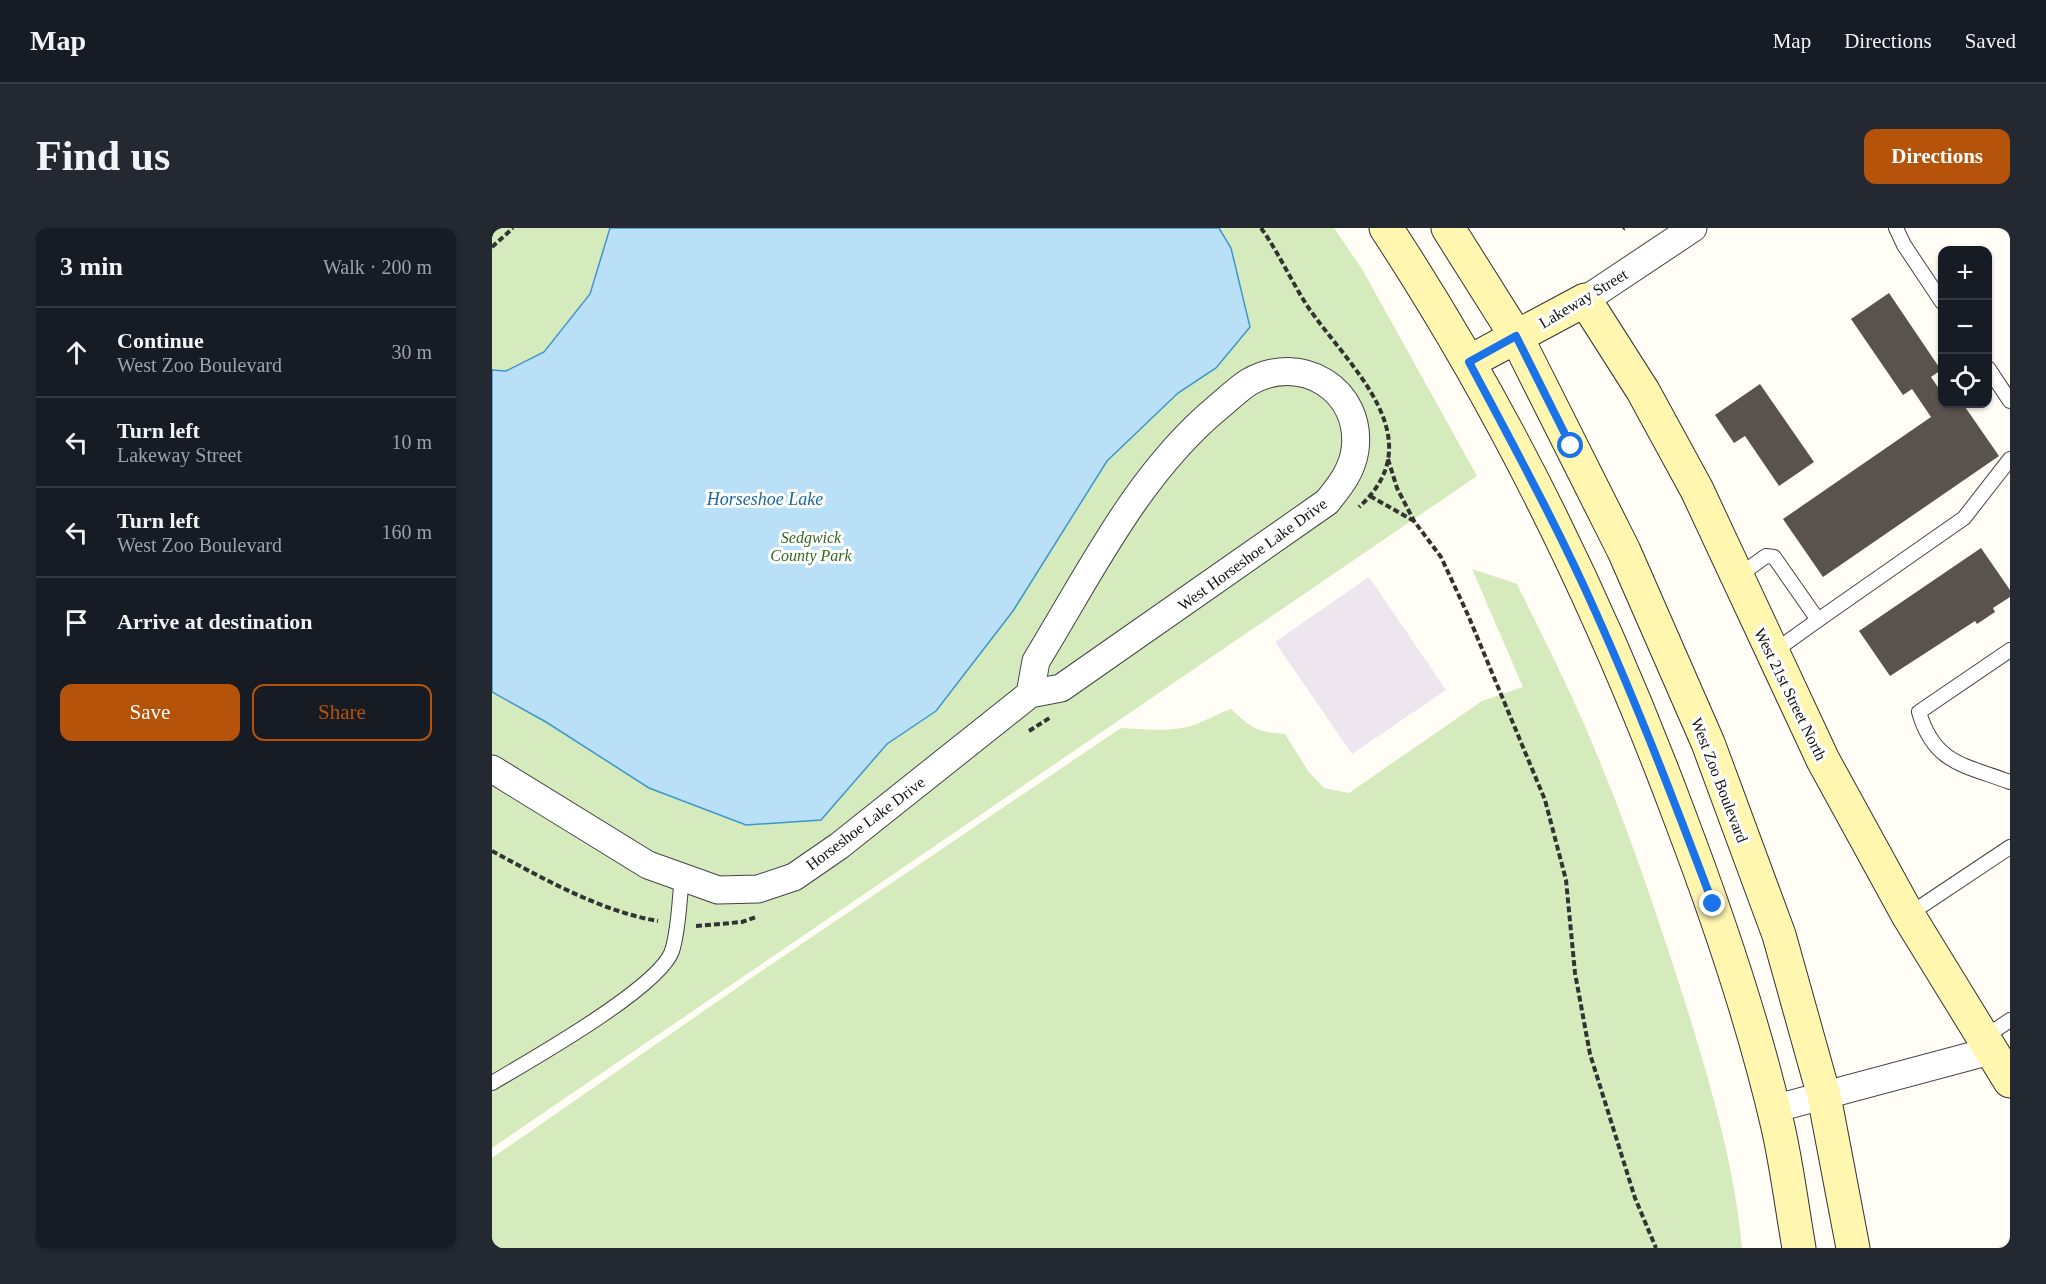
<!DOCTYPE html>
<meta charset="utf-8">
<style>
:root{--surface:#171b24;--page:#242831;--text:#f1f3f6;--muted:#9ea1a6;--line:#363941;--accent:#b45309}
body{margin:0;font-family:"Times New Roman",serif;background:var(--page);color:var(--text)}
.controls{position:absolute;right:18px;top:18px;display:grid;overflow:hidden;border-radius:12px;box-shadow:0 2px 4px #0004}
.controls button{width:54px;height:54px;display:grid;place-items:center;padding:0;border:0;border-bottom:2px solid var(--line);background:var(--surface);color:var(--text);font:30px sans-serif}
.stop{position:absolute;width:18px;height:18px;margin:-14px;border:4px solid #1a73e8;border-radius:50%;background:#fff}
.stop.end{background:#1a73e8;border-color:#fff;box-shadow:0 2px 6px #0008}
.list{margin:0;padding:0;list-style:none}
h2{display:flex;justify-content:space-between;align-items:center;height:78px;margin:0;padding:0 24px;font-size:26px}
h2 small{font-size:20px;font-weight:400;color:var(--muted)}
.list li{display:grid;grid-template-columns:39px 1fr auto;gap:18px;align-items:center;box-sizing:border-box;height:90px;padding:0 24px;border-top:2px solid var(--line)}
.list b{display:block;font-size:22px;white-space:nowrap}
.list p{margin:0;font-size:20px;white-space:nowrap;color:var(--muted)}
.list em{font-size:20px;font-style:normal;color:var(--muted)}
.actions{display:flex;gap:12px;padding:18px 24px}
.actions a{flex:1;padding:14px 0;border:2px solid var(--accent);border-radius:12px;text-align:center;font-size:21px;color:var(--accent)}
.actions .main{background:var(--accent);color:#fff}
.icon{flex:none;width:33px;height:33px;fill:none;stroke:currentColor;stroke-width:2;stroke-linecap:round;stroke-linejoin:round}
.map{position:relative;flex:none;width:1518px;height:1020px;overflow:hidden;border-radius:12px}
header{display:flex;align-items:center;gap:36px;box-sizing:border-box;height:84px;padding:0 30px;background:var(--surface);border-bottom:2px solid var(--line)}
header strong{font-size:28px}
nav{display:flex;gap:33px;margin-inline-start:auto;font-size:21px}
.intro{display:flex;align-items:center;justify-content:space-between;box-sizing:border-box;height:144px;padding:0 36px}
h1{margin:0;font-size:42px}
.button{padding:15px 27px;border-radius:12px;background:var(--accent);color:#fff;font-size:21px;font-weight:700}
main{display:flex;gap:36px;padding:0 36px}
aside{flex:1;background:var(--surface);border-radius:12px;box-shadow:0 2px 4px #0004}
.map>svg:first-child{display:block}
.industrial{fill:#eee6ef}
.green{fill:#d5ebbd}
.water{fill:#b9e0f7;stroke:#3f96cf;stroke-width:1.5}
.building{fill:#5a524d}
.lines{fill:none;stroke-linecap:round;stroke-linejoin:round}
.lane-casing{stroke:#444;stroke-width:16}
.street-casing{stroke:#444;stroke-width:29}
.secondary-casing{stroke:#333;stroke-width:35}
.path{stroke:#333;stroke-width:4;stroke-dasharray:6 3;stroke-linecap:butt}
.lane{stroke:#fff;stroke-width:14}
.street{stroke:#fff;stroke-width:27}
.secondary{stroke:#fff6b0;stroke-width:33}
.route{stroke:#1a73e8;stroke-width:8}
.labels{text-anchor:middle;stroke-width:6;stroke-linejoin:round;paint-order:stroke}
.street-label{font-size:16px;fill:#111;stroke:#fff}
.park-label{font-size:16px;font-style:italic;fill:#2f6b1f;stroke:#fff}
.water-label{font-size:18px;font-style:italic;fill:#1768a6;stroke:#fff}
</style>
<header>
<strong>Map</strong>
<nav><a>Map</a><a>Directions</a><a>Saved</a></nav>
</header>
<div class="intro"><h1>Find us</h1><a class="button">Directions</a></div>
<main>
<aside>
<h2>3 min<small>Walk · 200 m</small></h2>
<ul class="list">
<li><svg class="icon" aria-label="ahead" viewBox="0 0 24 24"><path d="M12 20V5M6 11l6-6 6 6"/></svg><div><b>Continue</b><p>West Zoo Boulevard</p></div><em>30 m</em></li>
<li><svg class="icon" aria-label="left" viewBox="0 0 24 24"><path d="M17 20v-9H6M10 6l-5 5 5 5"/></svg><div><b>Turn left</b><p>Lakeway Street</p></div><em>10 m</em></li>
<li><svg class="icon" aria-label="left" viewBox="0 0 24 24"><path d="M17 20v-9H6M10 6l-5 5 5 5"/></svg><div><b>Turn left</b><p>West Zoo Boulevard</p></div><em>160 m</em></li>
<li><svg class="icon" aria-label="arrive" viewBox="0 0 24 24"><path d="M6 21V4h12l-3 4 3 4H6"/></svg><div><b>Arrive at destination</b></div></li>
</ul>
<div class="actions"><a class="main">Save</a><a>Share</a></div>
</aside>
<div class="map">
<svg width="1518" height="1020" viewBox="0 0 1518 1020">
<rect width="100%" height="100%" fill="#fffdf5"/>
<path class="industrial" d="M 877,349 L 954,462 L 860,526 L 783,414 Z"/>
<g class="green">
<path d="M 0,0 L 842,0 L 870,41 L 985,248 L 0,920 Z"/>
<path d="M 980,341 L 1025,356 C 1046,399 1068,442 1088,487 C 1131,584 1166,688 1198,790 C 1221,865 1243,942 1250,1020 L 0,1020 L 0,930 L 268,744 L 629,500 C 653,501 682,505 705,496 C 717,491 727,485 739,481 C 759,500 765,504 793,506 L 816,543 L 832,560 L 857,565 L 990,473 L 1031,459 Z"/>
</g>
<path class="water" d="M 118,0 L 727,0 L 739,20 L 758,99 L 724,140 L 686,165 L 615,233 L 521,383 L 444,483 L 395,516 L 329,592 L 254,597 L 157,560 L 54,494 L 0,464 L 0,142 L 14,143 L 52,124 L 98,66 Z"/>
<g class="building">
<path d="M 1397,65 L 1449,142 L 1439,149 L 1450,165 L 1450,176 L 1471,176 L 1507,228 L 1331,349 L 1291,291 L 1439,189 L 1420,161 L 1411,167 L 1359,91 Z"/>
<path d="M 1268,156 L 1322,234 L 1287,258 L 1253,208 L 1242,215 L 1223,187 Z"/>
<path d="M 1489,320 L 1518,362 L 1518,369 L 1501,380 L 1503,384 L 1485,396 L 1483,393 L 1398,448 L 1367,403 Z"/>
</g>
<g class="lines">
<g class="lane-casing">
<g id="lane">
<path d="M 1404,0 L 1412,17 L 1450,74"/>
<path d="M 1496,140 L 1518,173"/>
<path d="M 1245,349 L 1274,328 L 1282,329 L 1326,392 L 1280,425"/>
<path d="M 1326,392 L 1472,290 L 1518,231"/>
<path d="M 1518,422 L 1427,484 C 1442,536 1473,537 1518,554"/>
<path d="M 1416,687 L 1518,619"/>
<path d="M 1490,811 L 1518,792"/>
<path d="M 0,855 C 37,833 167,760 180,723 C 187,701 187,673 190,650"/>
</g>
</g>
<g class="street-casing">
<g id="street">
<path d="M 1093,72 L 1201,0"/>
<path d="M 0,541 L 156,637 L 226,662 L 266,661 L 302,649 L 347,618 L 538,466 L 569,460 L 835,274 C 848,258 860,243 863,222 C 871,162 809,124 757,154 C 746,161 736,171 725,180 C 645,247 598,345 544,433 L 538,466"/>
<path d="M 1281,881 L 1498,823"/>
</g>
</g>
<g class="secondary-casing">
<g id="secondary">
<path d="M 894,0 C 1015,184 1112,385 1189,592 C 1227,692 1262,795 1286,899 C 1295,939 1300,980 1307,1020"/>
<path d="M 956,0 L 1024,108 L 1132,323 L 1216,515 L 1287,707 L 1332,868 L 1361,1020"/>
<path d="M 977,134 L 1093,72 L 1151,163 L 1205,262 L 1331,532 L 1416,687 L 1518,853"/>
</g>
</g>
<g class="path">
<path d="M 769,0 C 787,25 799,53 816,79 C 856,138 943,210 867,279"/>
<path d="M 1131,1 L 1132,0"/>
<path d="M 0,19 L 21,0"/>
<path d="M 896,231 L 905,260 L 922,293 L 949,329 L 976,387 L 1053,572 L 1074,652 L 1083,745 L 1098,826 L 1143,970 L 1164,1020"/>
<path d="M 878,268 L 922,293"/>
<path d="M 537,503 L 559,489"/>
<path d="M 0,623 C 52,651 108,683 166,693"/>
<path d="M 204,698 L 250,694 L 264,689"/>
</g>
<use href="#lane" class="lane"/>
<use href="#street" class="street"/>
<use href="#secondary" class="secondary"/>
</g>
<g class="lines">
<path class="route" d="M 1079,218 L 1024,108 L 977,134 C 1021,217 1066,299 1104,385 C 1147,481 1184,578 1221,676"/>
</g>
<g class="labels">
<g class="street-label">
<text transform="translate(1091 70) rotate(-31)" y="6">Lakeway Street</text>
<text transform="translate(760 326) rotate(-36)" y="6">West Horseshoe Lake Drive</text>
<text transform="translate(1299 466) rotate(64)" y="6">West 21st Street North</text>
<text transform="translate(1228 552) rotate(69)" y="6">West Zoo Boulevard</text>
<text transform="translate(373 595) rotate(-37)" y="6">Horseshoe Lake Drive</text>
</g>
<g class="park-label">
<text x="319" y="315">Sedgwick<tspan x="319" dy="18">County Park</tspan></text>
</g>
<g class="water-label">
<text x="273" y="277">Horseshoe Lake</text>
</g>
</g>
</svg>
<div class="controls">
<button>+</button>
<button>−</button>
<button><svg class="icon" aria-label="locate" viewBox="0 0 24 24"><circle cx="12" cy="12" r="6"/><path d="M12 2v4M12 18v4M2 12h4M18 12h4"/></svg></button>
</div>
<div class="stop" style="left:1079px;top:218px"></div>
<div class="stop end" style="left:1221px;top:676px"></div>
</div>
</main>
